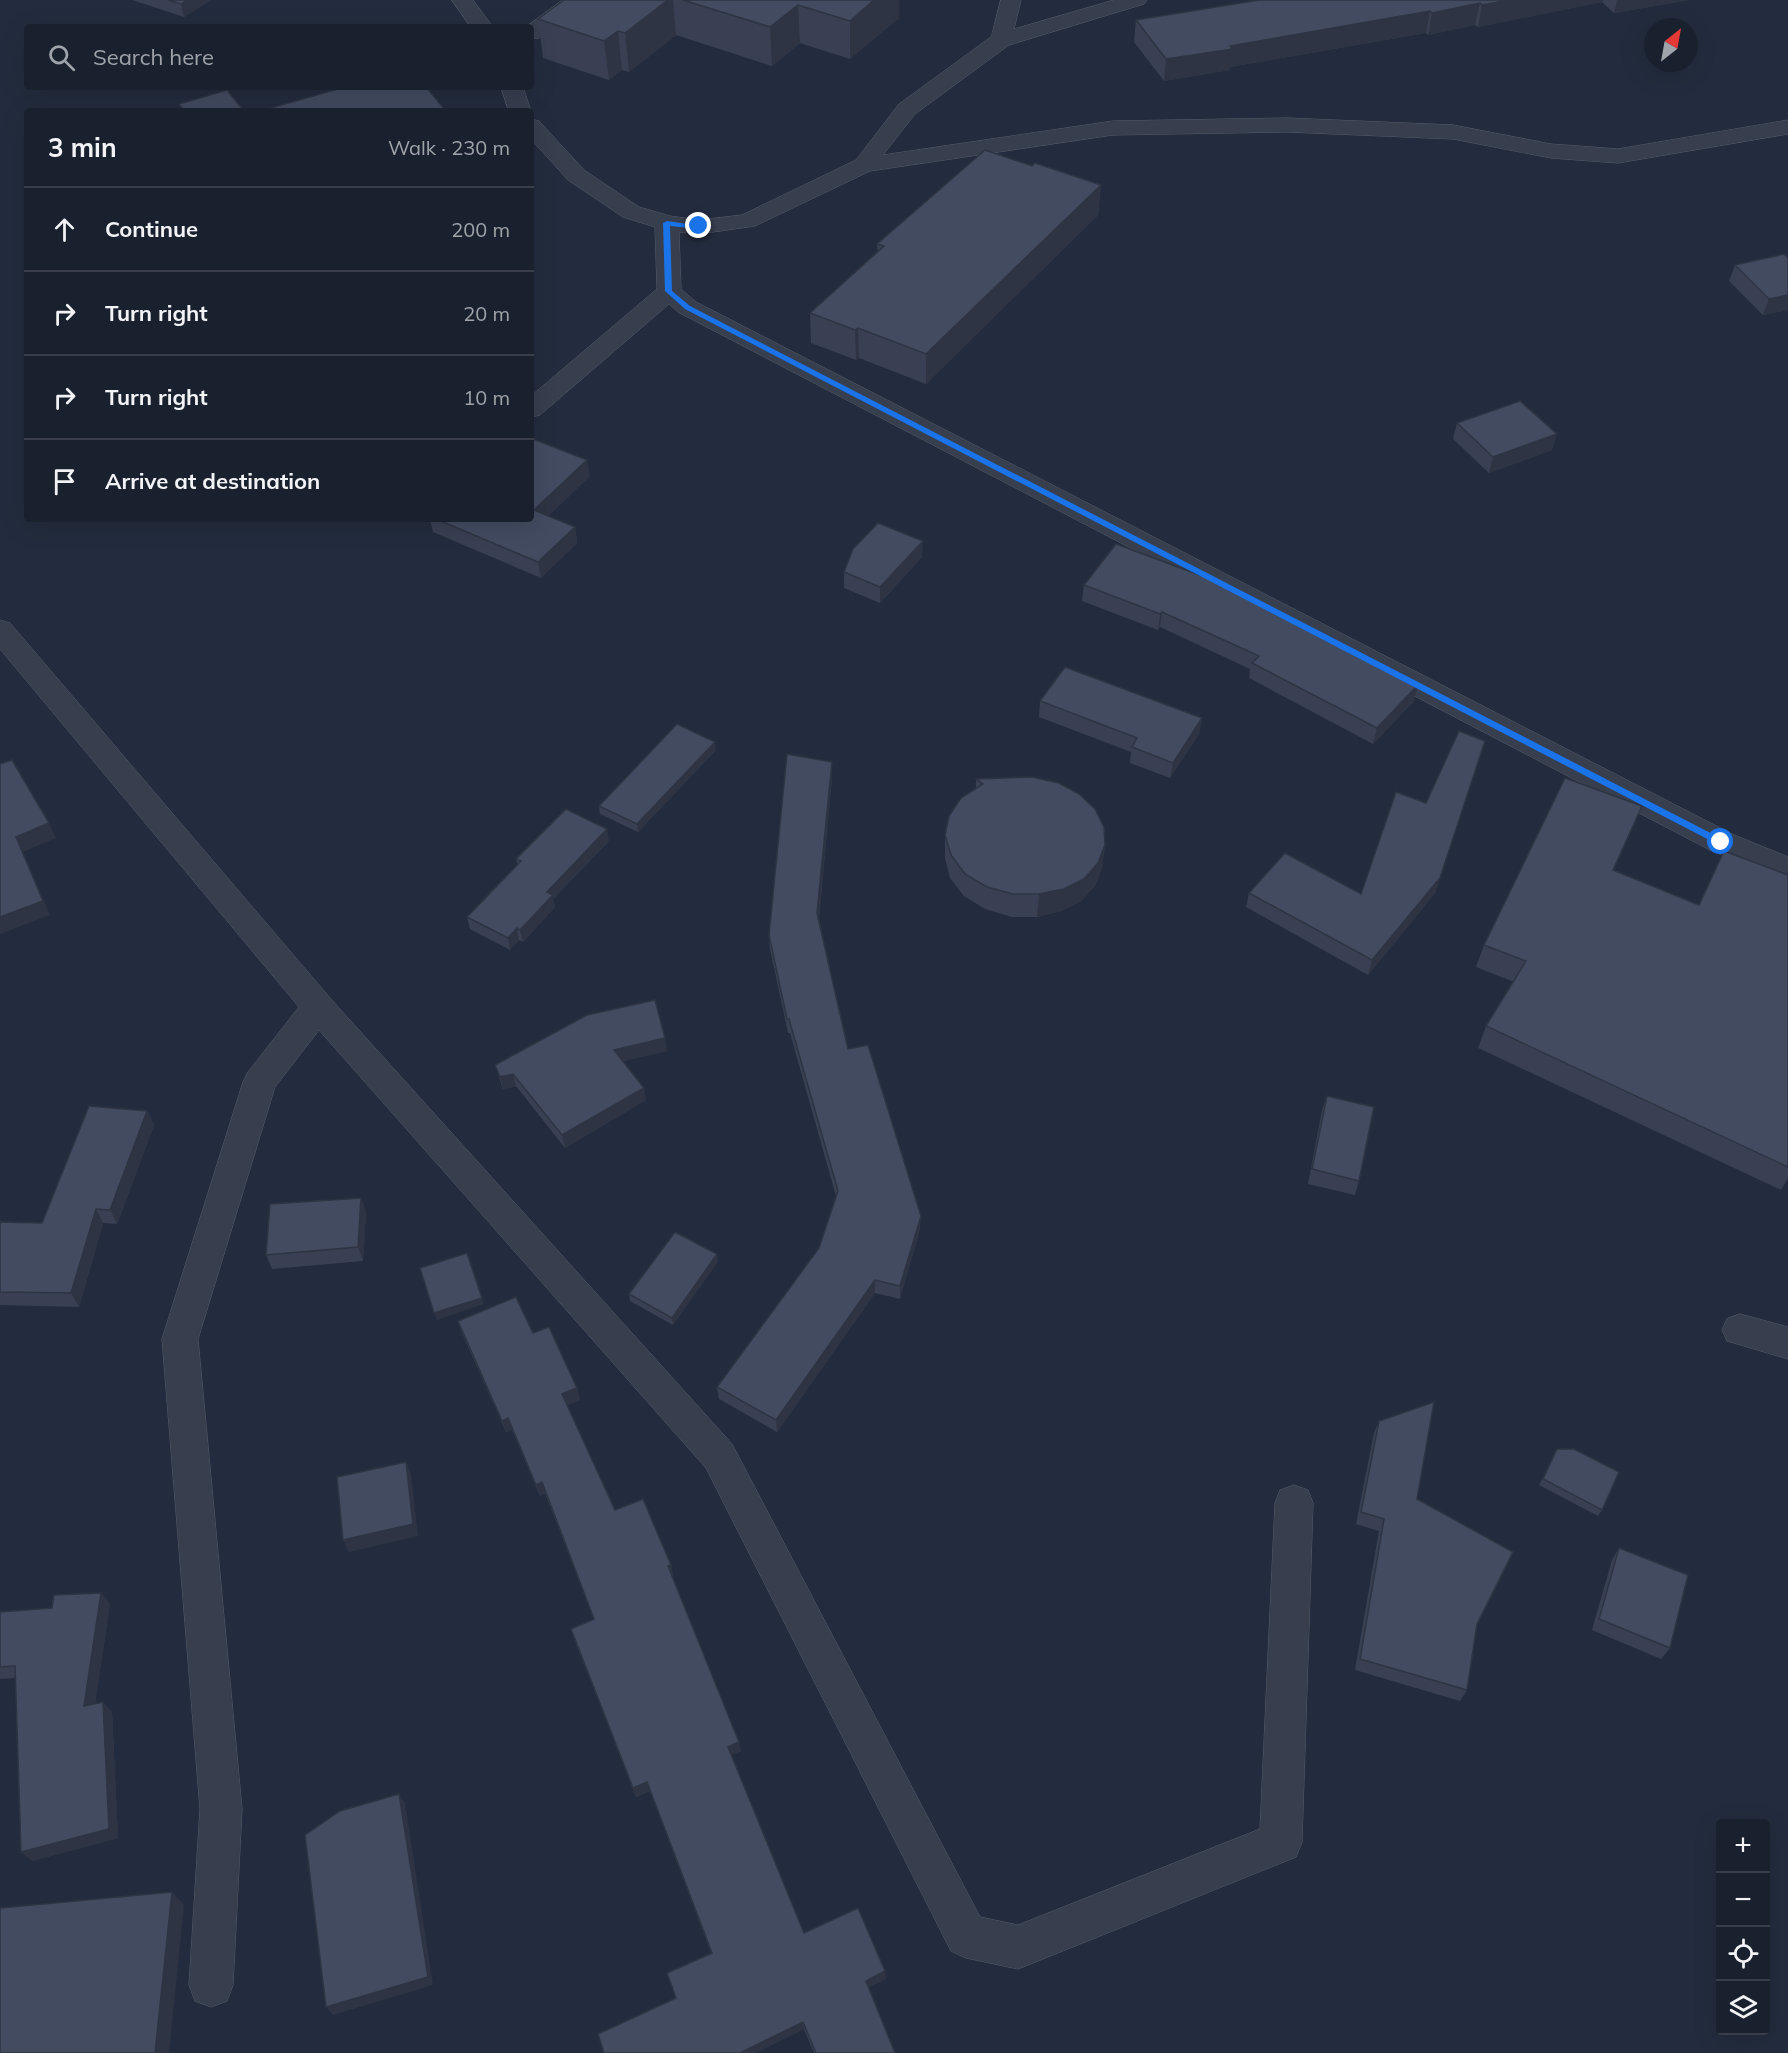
<!DOCTYPE html>
<meta charset="utf-8">
<style>
:root{--surface:#1a212e;--page:#232936;--text:#f1f3f6;--muted:#9fa3aa;--line:#383e4a}
body{margin:0;font-family:Mulish,sans-serif;background:var(--page);color:var(--text)}
.controls{position:absolute;right:18px;bottom:18px;display:grid;overflow:hidden;border-radius:6px;box-shadow:0 6px 24px #0002}
.controls button{width:54px;height:54px;display:grid;place-items:center;padding:0;border:0;border-bottom:2px solid var(--line);background:var(--surface);color:var(--text);font:30px sans-serif}
.compass{position:absolute;left:1644px;top:18px;width:54px;height:54px;border-radius:50%;background:var(--surface);box-shadow:0 6px 24px #0002;rotate:31deg}
.stop{position:absolute;width:18px;height:18px;margin:-14px;border:4px solid #1a73e8;border-radius:50%;background:#fff}
.stop.end{background:#1a73e8;border-color:#fff;box-shadow:0 2px 6px #0008}
.list{margin:0;padding:0;list-style:none}
h2{display:flex;justify-content:space-between;align-items:center;height:78px;margin:0;padding:0 24px;font-size:26px}
h2 small{font-size:20px;font-weight:400;color:var(--muted)}
.list li{display:grid;grid-template-columns:39px 1fr auto;gap:18px;align-items:center;box-sizing:border-box;height:84px;padding:0 24px;border-top:2px solid var(--line)}
.list b{display:block;font-size:22px;white-space:nowrap}
.list em{font-size:20px;font-style:normal;color:var(--muted)}
.icon{flex:none;width:33px;height:33px;fill:none;stroke:currentColor;stroke-width:2;stroke-linecap:round;stroke-linejoin:round}
.map{position:relative;flex:none;width:1788px;height:2053px;overflow:hidden}
.search{position:absolute;background:var(--surface);box-shadow:0 6px 24px #0002;left:24px;top:24px;width:510px;height:66px;display:flex;align-items:center;gap:15px;box-sizing:border-box;padding:0 21px;border-radius:6px;color:var(--muted);font-size:22px}
.panel{position:absolute;background:var(--surface);box-shadow:0 6px 24px #0002;left:24px;top:108px;width:510px;height:414px;border-radius:6px}
.map>svg:first-child{display:block}
.lines{fill:none;stroke-linecap:round;stroke-linejoin:round}
.minor-casing{stroke:#555c6c;stroke-width:1}
.minor{fill:#373e4e;fill-rule:evenodd}
.wall{fill:#394053}
.shaded-wall{fill:#2e3443}
.building{fill:#424b60;stroke:#2e3443;stroke-width:1.5}
.route{fill:#1a73e8}
</style>
<div class="map">
<svg width="1788" height="2053" viewBox="0 0 1788 2053">
<rect width="100%" height="100%" fill="#232c3e"/>
<g class="lines">
<g class="minor-casing">
<g id="minor">
<path d="M 452,0 L 473,0 L 493,27 L 471,27 Z"/>
<path d="M 563,0 L 587,0 L 539,38 L 531,39 L 531,27 L 526,27 Z"/>
<path d="M 1001,0 L 1021,0 L 1014,29 L 1114,0 L 1147,0 L 1144,4 L 1009,45 L 915,114 L 883,155 L 1113,121 L 1287,118 L 1453,125 L 1551,144 L 1618,149 L 1788,120 L 1788,134 L 1618,163 L 1551,158 L 1453,139 L 1287,132 L 1113,135 L 870,171 L 755,226 L 699,234 L 679,232 L 681,289 L 696,302 L 1732,834 L 1788,857 L 1788,882 L 1710,850 L 678,312 L 669,304 L 540,415 L 531,417 L 531,396 L 657,289 L 655,227 L 623,217 L 568,180 L 531,139 L 531,119 L 539,121 L 584,170 L 639,207 L 670,216 L 699,220 L 742,215 L 856,160 L 899,104 L 991,37 Z"/>
<path d="M 501,87 L 523,87 L 531,111 L 509,111 Z"/>
<path d="M 0,620 L 10,623 L 330,998 L 732,1444 L 980,1917 L 1018,1925 L 1260,1829 L 1275,1503 L 1280,1490 L 1294,1485 L 1308,1490 L 1313,1503 L 1302,1842 L 1296,1857 L 1018,1969 L 966,1958 L 951,1951 L 706,1468 L 319,1030 L 275,1087 L 198,1339 L 242,1809 L 233,1985 L 227,2001 L 211,2007 L 195,2001 L 189,1985 L 200,1809 L 162,1339 L 243,1082 L 248,1072 L 299,1007 L 0,649 Z"/>
<path d="M 1740,1314 L 1788,1327 L 1788,1359 L 1727,1341 L 1722,1330 L 1727,1319 Z"/>
</g>
</g>
<use href="#minor" class="minor"/>
</g>
<g class="wall">
<path d="M 132,0 L 211,0 L 184,17 Z"/>
<path d="M 564,0 L 899,0 L 899,18 L 850,59 L 800,43 L 772,66 L 676,35 L 629,72 L 622,70 L 609,80 L 543,58 L 538,19 Z"/>
<path d="M 1259,0 L 1689,0 L 1614,13 L 1602,2 L 1478,27 L 1475,25 L 1428,35 L 1426,33 L 1230,67 L 1230,70 L 1164,81 L 1134,42 L 1136,20 Z"/>
<path d="M 1032,166 L 1101,185 L 1098,215 L 926,384 L 859,358 L 856,360 L 811,343 L 810,313 L 878,252 L 877,244 Z"/>
<path d="M 1788,258 L 1788,310 L 1763,315 L 1729,281 L 1735,265 Z"/>
<path d="M 1457,423 L 1552,450 L 1489,473 L 1453,439 Z"/>
<path d="M 590,476 L 548,516 L 575,527 L 577,543 L 541,578 L 433,532 L 430,519 L 531,519 Z"/>
<path d="M 922,557 L 880,603 L 844,588 L 844,572 Z"/>
<path d="M 1084,585 L 1258,604 L 1414,701 L 1373,744 L 1249,678 L 1250,669 L 1160,627 L 1158,630 L 1082,601 Z"/>
<path d="M 1040,701 L 1202,718 L 1199,734 L 1170,778 L 1130,763 L 1131,752 L 1039,717 Z"/>
<path d="M 716,750 L 638,832 L 600,814 L 599,806 Z"/>
<path d="M 832,762 L 832,777 L 819,919 L 848,1049 L 920,1229 L 900,1299 L 875,1293 L 777,1432 L 719,1399 L 717,1387 L 819,1248 L 836,1196 L 790,1033 L 788,1033 L 770,949 L 769,935 Z"/>
<path d="M 976,779 L 1105,845 L 1102,868 L 1095,886 L 1081,901 L 1061,911 L 1037,917 L 1012,917 L 985,909 L 964,896 L 950,878 L 945,858 L 945,835 L 976,789 Z"/>
<path d="M 1642,806 L 1613,871 L 1699,905 L 1788,875 L 1788,1178 L 1781,1190 L 1478,1048 L 1486,1026 L 1514,982 L 1476,967 L 1484,945 Z"/>
<path d="M 609,841 L 553,899 L 555,907 L 523,942 L 519,940 L 510,950 L 470,929 L 467,917 L 518,865 L 516,859 Z"/>
<path d="M 1436,892 L 1368,975 L 1246,907 L 1249,893 L 1361,894 Z"/>
<path d="M 667,1051 L 623,1061 L 646,1100 L 565,1148 L 516,1086 L 503,1090 L 495,1065 Z"/>
<path d="M 1327,1096 L 1359,1181 L 1355,1195 L 1308,1184 L 1322,1110 Z"/>
<path d="M 147,1111 L 154,1125 L 117,1224 L 103,1223 L 79,1307 L 0,1305 L 0,1222 L 42,1223 Z"/>
<path d="M 361,1198 L 366,1212 L 363,1261 L 272,1269 L 266,1255 Z"/>
<path d="M 717,1254 L 718,1261 L 673,1325 L 630,1301 L 629,1294 Z"/>
<path d="M 458,1321 L 533,1333 L 577,1388 L 580,1400 L 567,1405 L 615,1510 L 671,1565 L 673,1575 L 672,1576 L 741,1751 L 731,1755 L 804,1933 L 886,1979 L 869,1987 L 895,2053 L 814,2053 L 804,2029 L 755,2053 L 604,2053 L 676,1998 L 711,1953 L 650,1791 L 636,1797 L 574,1639 L 571,1629 L 594,1620 L 545,1493 L 540,1496 L 512,1430 L 506,1432 L 462,1333 Z"/>
<path d="M 1379,1421 L 1477,1624 L 1467,1690 L 1460,1701 L 1355,1670 L 1379,1531 L 1356,1524 L 1374,1433 Z"/>
<path d="M 1557,1449 L 1602,1510 L 1598,1516 L 1539,1485 Z"/>
<path d="M 1619,1548 L 1670,1648 L 1661,1659 L 1592,1630 L 1612,1560 Z"/>
<path d="M 101,1593 L 110,1604 L 95,1703 L 112,1712 L 118,1838 L 32,1861 L 16,1678 L 0,1679 L 0,1612 L 52,1608 Z"/>
</g>
<g class="shaded-wall">
<path d="M 187,0 L 211,0 L 184,17 L 181,4 Z"/>
<path d="M 668,0 L 673,0 L 676,35 L 629,72 L 625,33 Z"/>
<path d="M 874,0 L 899,0 L 899,18 L 850,59 L 850,21 Z"/>
<path d="M 1510,0 L 1603,0 L 1602,2 L 1478,27 L 1482,5 Z"/>
<path d="M 1617,0 L 1689,0 L 1614,13 Z"/>
<path d="M 1480,3 L 1475,25 L 1428,35 L 1432,13 Z"/>
<path d="M 798,5 L 800,43 L 772,66 L 770,27 Z"/>
<path d="M 1430,11 L 1426,33 L 1230,67 L 1230,70 L 1164,81 L 1166,59 L 1230,46 Z"/>
<path d="M 618,31 L 622,70 L 609,80 L 604,41 Z"/>
<path d="M 1101,185 L 1098,215 L 926,384 L 926,354 Z"/>
<path d="M 1788,295 L 1788,310 L 1763,315 L 1769,299 Z"/>
<path d="M 858,328 L 859,358 L 856,360 L 855,330 Z"/>
<path d="M 1557,434 L 1552,450 L 1489,473 L 1493,457 Z"/>
<path d="M 587,460 L 590,476 L 537,526 L 534,510 Z"/>
<path d="M 575,527 L 577,543 L 541,578 L 538,562 Z"/>
<path d="M 923,541 L 922,557 L 880,603 L 880,587 Z"/>
<path d="M 1162,612 L 1160,627 L 1158,630 L 1160,614 Z"/>
<path d="M 1418,685 L 1414,701 L 1373,744 L 1377,728 Z"/>
<path d="M 1202,718 L 1199,734 L 1170,778 L 1173,763 Z"/>
<path d="M 715,742 L 716,750 L 638,832 L 637,824 Z"/>
<path d="M 1480,756 L 1436,892 L 1368,975 L 1372,960 Z"/>
<path d="M 832,762 L 832,777 L 818,927 L 817,913 Z"/>
<path d="M 1642,806 L 1633,828 L 1604,892 L 1613,870 Z"/>
<path d="M 49,823 L 56,838 L 23,852 L 50,915 L 0,934 L 0,917 L 16,837 Z"/>
<path d="M 607,829 L 609,841 L 553,899 L 555,907 L 523,942 L 520,930 L 547,892 Z"/>
<path d="M 1105,845 L 1102,868 L 1095,886 L 1081,901 L 1061,911 L 1037,917 L 1039,894 Z"/>
<path d="M 517,928 L 519,940 L 510,950 L 508,938 Z"/>
<path d="M 665,1038 L 667,1051 L 616,1063 L 614,1050 Z"/>
<path d="M 513,1074 L 516,1086 L 503,1090 L 500,1077 Z"/>
<path d="M 644,1088 L 646,1100 L 565,1148 L 562,1135 Z"/>
<path d="M 147,1111 L 154,1125 L 117,1224 L 110,1210 Z"/>
<path d="M 361,1198 L 366,1212 L 363,1261 L 358,1247 Z"/>
<path d="M 96,1209 L 103,1223 L 79,1307 L 71,1293 Z"/>
<path d="M 921,1216 L 920,1229 L 900,1299 L 900,1286 Z"/>
<path d="M 717,1254 L 718,1261 L 673,1325 L 672,1318 Z"/>
<path d="M 875,1280 L 875,1293 L 777,1432 L 776,1420 Z"/>
<path d="M 482,1298 L 484,1304 L 437,1320 L 434,1313 Z"/>
<path d="M 577,1388 L 580,1400 L 565,1406 L 562,1394 Z"/>
<path d="M 508,1418 L 512,1430 L 506,1432 L 502,1421 Z"/>
<path d="M 406,1462 L 411,1474 L 418,1536 L 349,1552 L 343,1540 Z"/>
<path d="M 542,1482 L 545,1493 L 540,1496 L 536,1485 Z"/>
<path d="M 671,1565 L 673,1575 L 670,1576 L 668,1566 Z"/>
<path d="M 101,1593 L 110,1604 L 93,1716 L 84,1706 Z"/>
<path d="M 103,1702 L 112,1712 L 118,1838 L 32,1861 L 21,1852 Z"/>
<path d="M 739,1742 L 741,1751 L 730,1756 L 728,1747 Z"/>
<path d="M 647,1782 L 650,1791 L 636,1797 L 633,1788 Z"/>
<path d="M 399,1794 L 405,1803 L 433,1985 L 333,2015 L 326,2007 Z"/>
<path d="M 172,1892 L 184,1905 L 169,2053 L 155,2053 Z"/>
<path d="M 885,1971 L 886,1979 L 867,1988 L 866,1981 Z"/>
<path d="M 803,2022 L 804,2029 L 755,2053 L 740,2053 Z"/>
</g>
<g class="building">
<path d="M 168,0 L 187,0 L 181,4 Z"/>
<path d="M 564,0 L 668,0 L 625,33 L 618,31 L 604,41 L 538,19 Z"/>
<path d="M 683,0 L 874,0 L 850,21 L 798,5 L 770,27 Z"/>
<path d="M 1259,0 L 1510,0 L 1482,5 L 1480,3 L 1432,13 L 1430,11 L 1230,46 L 1233,49 L 1166,59 L 1136,20 Z"/>
<path d="M 345,87 L 426,87 L 446,111 L 260,111 Z"/>
<path d="M 227,90 L 244,111 L 184,111 L 179,104 Z"/>
<path d="M 985,150 L 1032,166 L 1035,163 L 1101,185 L 926,354 L 858,328 L 855,330 L 810,313 L 884,246 L 877,244 Z"/>
<path d="M 1784,254 L 1788,258 L 1788,295 L 1769,299 L 1735,265 Z"/>
<path d="M 1520,401 L 1557,434 L 1493,457 L 1457,423 Z"/>
<path d="M 531,438 L 587,460 L 534,510 L 575,527 L 538,562 L 436,519 L 531,519 Z"/>
<path d="M 878,523 L 923,541 L 880,587 L 844,572 L 853,549 Z"/>
<path d="M 1116,544 L 1213,580 L 1259,601 L 1257,603 L 1418,685 L 1377,728 L 1252,663 L 1259,656 L 1162,612 L 1160,614 L 1084,585 Z"/>
<path d="M 1065,667 L 1202,718 L 1173,763 L 1132,747 L 1137,738 L 1040,701 Z"/>
<path d="M 677,724 L 715,742 L 637,824 L 599,806 Z"/>
<path d="M 1459,731 L 1485,741 L 1440,878 L 1372,960 L 1249,893 L 1285,853 L 1361,894 L 1396,792 L 1426,803 Z"/>
<path d="M 787,754 L 832,762 L 817,913 L 848,1049 L 868,1045 L 921,1216 L 900,1286 L 875,1280 L 776,1420 L 717,1387 L 819,1248 L 838,1191 L 789,1019 L 787,1019 L 769,935 Z"/>
<path d="M 12,760 L 49,823 L 16,837 L 43,901 L 0,917 L 0,764 Z"/>
<path d="M 1032,777 L 1059,783 L 1079,794 L 1095,809 L 1104,827 L 1105,845 L 1098,863 L 1084,879 L 1064,889 L 1039,894 L 1013,894 L 987,887 L 965,874 L 951,855 L 945,835 L 949,816 L 961,798 L 983,784 L 976,779 Z"/>
<path d="M 1565,778 L 1642,806 L 1613,870 L 1699,905 L 1724,851 L 1788,875 L 1788,1167 L 1486,1026 L 1526,961 L 1484,945 Z"/>
<path d="M 566,809 L 607,829 L 547,892 L 553,895 L 520,930 L 517,928 L 508,938 L 467,917 L 521,861 L 516,859 Z"/>
<path d="M 655,1000 L 665,1038 L 614,1050 L 644,1088 L 562,1135 L 513,1074 L 500,1077 L 495,1065 L 587,1015 Z"/>
<path d="M 1327,1096 L 1374,1107 L 1359,1181 L 1312,1169 Z"/>
<path d="M 89,1106 L 147,1111 L 110,1210 L 96,1209 L 71,1293 L 0,1292 L 0,1222 L 42,1223 Z"/>
<path d="M 361,1198 L 358,1247 L 266,1255 L 270,1204 Z"/>
<path d="M 675,1232 L 717,1254 L 672,1318 L 629,1294 Z"/>
<path d="M 467,1253 L 482,1298 L 434,1313 L 420,1268 Z"/>
<path d="M 516,1297 L 533,1333 L 549,1327 L 577,1388 L 562,1394 L 615,1510 L 643,1499 L 671,1565 L 668,1566 L 739,1742 L 728,1747 L 804,1933 L 858,1908 L 885,1971 L 866,1981 L 895,2053 L 816,2053 L 803,2022 L 740,2053 L 604,2053 L 598,2034 L 676,1998 L 667,1973 L 712,1953 L 647,1782 L 633,1788 L 571,1629 L 594,1619 L 542,1482 L 536,1485 L 508,1418 L 502,1421 L 458,1321 Z"/>
<path d="M 1434,1402 L 1417,1499 L 1513,1552 L 1477,1624 L 1467,1690 L 1360,1659 L 1384,1519 L 1361,1512 L 1379,1421 Z"/>
<path d="M 1557,1449 L 1574,1449 L 1619,1472 L 1602,1510 L 1543,1479 Z"/>
<path d="M 406,1462 L 413,1524 L 343,1540 L 337,1477 Z"/>
<path d="M 1619,1548 L 1688,1575 L 1670,1648 L 1599,1619 Z"/>
<path d="M 101,1593 L 84,1706 L 103,1702 L 109,1829 L 21,1852 L 15,1666 L 0,1667 L 0,1612 L 52,1608 L 54,1595 Z"/>
<path d="M 399,1794 L 428,1977 L 326,2007 L 305,1835 L 340,1811 Z"/>
<path d="M 172,1892 L 155,2053 L 0,2053 L 0,1908 Z"/>
</g>
<path class="route" d="M 667,221 L 702,226 L 699,229 L 670,226 L 672,291 L 690,306 L 1724,840 L 1724,844 L 1717,844 L 685,309 L 665,291 L 663,223 Z"/>
</svg>
<div class="controls">
<button>+</button>
<button>−</button>
<button><svg class="icon" aria-label="locate" viewBox="0 0 24 24"><circle cx="12" cy="12" r="6"/><path d="M12 2v4M12 18v4M2 12h4M18 12h4"/></svg></button>
<button><svg class="icon" aria-label="layers" viewBox="0 0 24 24"><path d="M12 4l9 5-9 5-9-5zM3 14l9 5 9-5"/></svg></button>
</div>
<svg class="compass" viewBox="-18 -18 36 36"><path d="M0-13l5 13h-10z" fill="#e53935"/><path d="M0 13l5-13h-10z" fill="#9fa3aa"/></svg>
<div class="stop" style="left:1721px;top:842px"></div>
<div class="stop end" style="left:699px;top:226px"></div>
<div class="search"><svg class="icon" aria-label="search" viewBox="0 0 24 24"><circle cx="10" cy="10" r="6"/><path d="M15 15l6 6"/></svg>Search here</div>
<section class="panel">
<h2>3 min<small>Walk · 230 m</small></h2>
<ul class="list">
<li><svg class="icon" aria-label="ahead" viewBox="0 0 24 24"><path d="M12 20V5M6 11l6-6 6 6"/></svg><div><b>Continue</b></div><em>200 m</em></li>
<li><svg class="icon" aria-label="right" viewBox="0 0 24 24"><path d="M7 20v-9h11M14 6l5 5-5 5"/></svg><div><b>Turn right</b></div><em>20 m</em></li>
<li><svg class="icon" aria-label="right" viewBox="0 0 24 24"><path d="M7 20v-9h11M14 6l5 5-5 5"/></svg><div><b>Turn right</b></div><em>10 m</em></li>
<li><svg class="icon" aria-label="arrive" viewBox="0 0 24 24"><path d="M6 21V4h12l-3 4 3 4H6"/></svg><div><b>Arrive at destination</b></div></li>
</ul>
</section>
</div>
